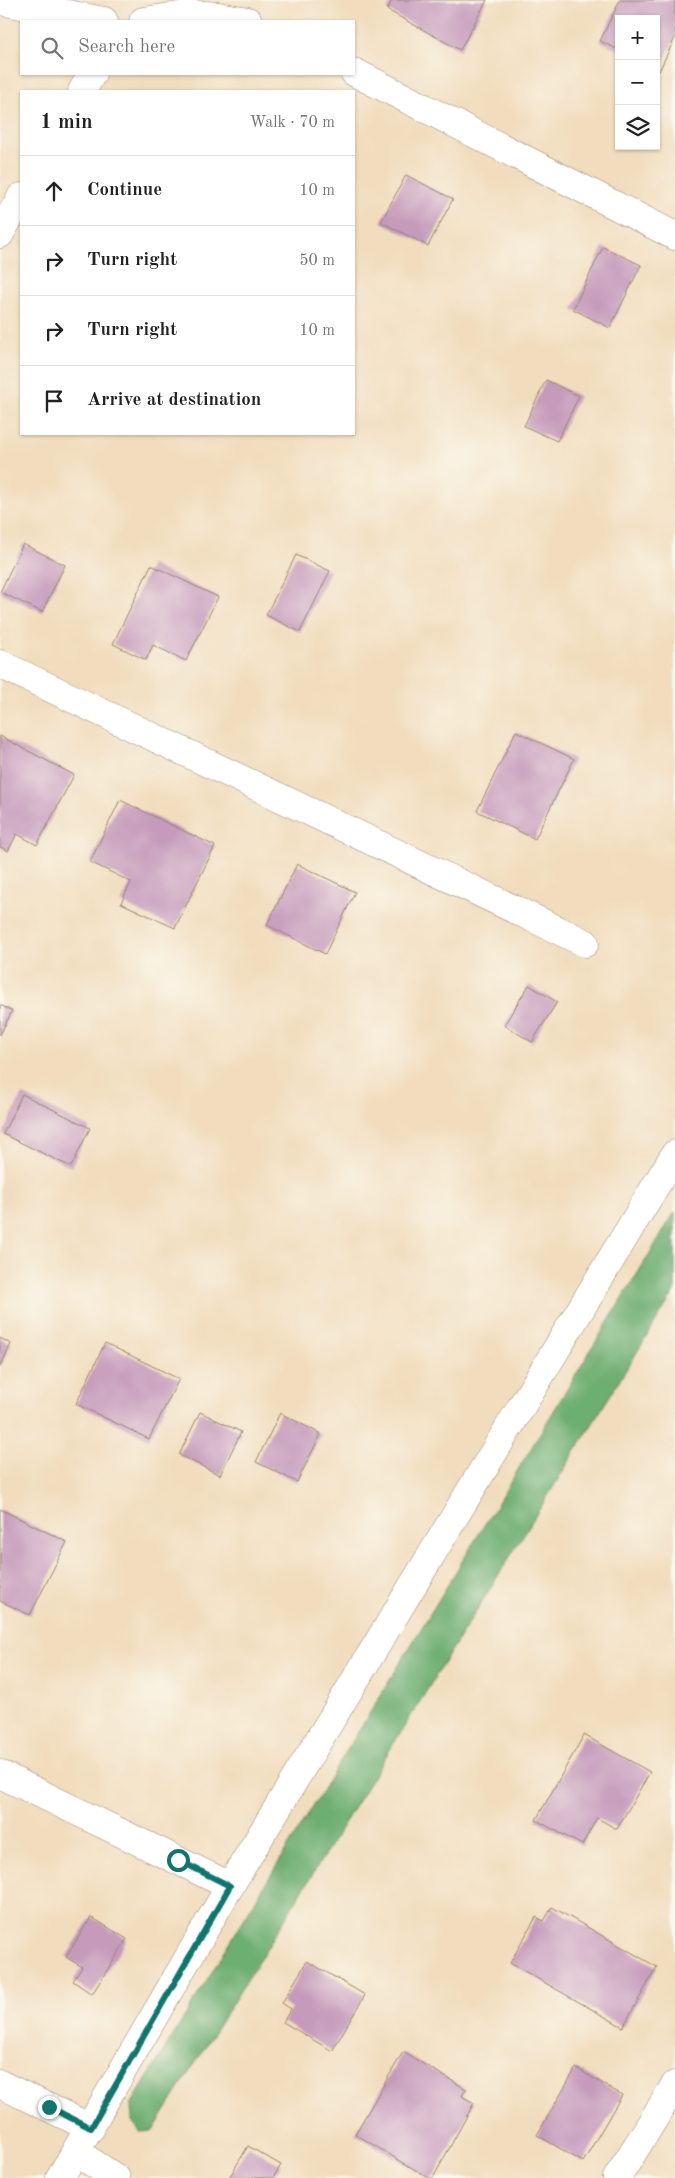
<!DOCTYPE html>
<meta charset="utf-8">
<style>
:root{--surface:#fff;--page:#f2f2f2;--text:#222;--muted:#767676;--line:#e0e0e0}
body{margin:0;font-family:"Old Standard TT",serif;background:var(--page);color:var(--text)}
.controls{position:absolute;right:15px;top:15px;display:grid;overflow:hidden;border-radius:0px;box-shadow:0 1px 4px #0004}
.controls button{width:45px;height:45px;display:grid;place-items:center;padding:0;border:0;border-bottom:1px solid var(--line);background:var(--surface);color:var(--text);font:25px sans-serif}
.stop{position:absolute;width:15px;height:15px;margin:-11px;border:4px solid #0f766e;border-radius:50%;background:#fff}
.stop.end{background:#0f766e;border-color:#fff;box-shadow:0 1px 5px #0008}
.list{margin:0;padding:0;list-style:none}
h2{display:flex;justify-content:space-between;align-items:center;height:65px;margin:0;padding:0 20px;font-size:21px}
h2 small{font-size:16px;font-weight:400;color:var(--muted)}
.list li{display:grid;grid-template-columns:32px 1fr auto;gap:15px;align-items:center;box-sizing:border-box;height:70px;padding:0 20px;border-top:1px solid var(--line)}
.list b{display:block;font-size:19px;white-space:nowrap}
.list em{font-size:16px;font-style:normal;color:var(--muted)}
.icon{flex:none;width:28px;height:28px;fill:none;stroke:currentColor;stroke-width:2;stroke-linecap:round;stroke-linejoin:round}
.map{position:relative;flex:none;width:675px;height:2178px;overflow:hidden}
.search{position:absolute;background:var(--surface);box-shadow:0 1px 4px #0004;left:20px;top:20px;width:335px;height:55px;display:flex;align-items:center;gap:12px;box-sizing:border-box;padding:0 18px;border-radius:0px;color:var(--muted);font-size:19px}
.panel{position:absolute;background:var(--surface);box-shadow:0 1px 4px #0004;left:20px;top:90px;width:335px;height:345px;border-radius:0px}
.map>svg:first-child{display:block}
.forest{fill:#6dae71;stroke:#546c48}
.building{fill:#c59abb}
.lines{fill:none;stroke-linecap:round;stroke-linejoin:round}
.minor-casing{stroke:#96846e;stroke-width:29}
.minor{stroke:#fff;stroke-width:28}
.route{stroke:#0f766e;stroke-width:6}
</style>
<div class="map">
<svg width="675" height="2178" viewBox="0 0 675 2178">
<rect width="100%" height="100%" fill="#fbf7ec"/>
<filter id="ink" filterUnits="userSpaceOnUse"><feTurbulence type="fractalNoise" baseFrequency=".02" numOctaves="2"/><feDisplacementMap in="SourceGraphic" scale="10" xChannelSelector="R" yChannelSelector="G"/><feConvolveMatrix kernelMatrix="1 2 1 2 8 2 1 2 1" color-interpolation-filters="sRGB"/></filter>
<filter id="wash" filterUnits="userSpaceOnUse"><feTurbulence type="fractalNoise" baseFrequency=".0096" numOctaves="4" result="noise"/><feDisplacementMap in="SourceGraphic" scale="20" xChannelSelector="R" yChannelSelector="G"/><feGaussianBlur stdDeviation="1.12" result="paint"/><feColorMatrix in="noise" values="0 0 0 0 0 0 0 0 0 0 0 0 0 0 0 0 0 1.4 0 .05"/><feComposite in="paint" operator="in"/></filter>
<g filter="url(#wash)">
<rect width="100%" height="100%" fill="#f1ddbd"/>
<path class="forest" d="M 675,1212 L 675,1291 L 153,2131 L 140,2132 L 132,2121 L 132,2103 Z"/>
<g id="blocks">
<g class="building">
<path d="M 392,0 L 487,0 L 460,50 L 387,10 Z"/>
<path d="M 620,0 L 675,0 L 675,38 L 659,71 L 656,70 L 656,19 L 619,19 L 619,50 L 600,41 Z"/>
<path d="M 406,175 L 453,199 L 428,246 L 381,222 Z"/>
<path d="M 603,247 L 641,265 L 610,328 L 573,309 Z"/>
<path d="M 546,380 L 579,396 L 557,441 L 524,426 Z"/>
<path d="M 23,544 L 65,565 L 42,612 L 0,592 Z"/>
<path d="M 296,555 L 330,571 L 300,632 L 266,615 Z"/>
<path d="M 151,565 L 218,597 L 186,661 L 153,645 L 146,660 L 113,644 Z"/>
<path d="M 516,731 L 574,759 L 535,839 L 477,811 Z"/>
<path d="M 0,736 L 74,775 L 37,845 L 17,834 L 8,851 L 0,847 Z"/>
<path d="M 120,800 L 215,846 L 175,928 L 121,903 L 131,882 L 90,862 Z"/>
<path d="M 297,864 L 355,892 L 325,954 L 267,925 Z"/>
<path d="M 529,985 L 557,1002 L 532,1042 L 504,1025 Z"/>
<path d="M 0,1005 L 12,1011 L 0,1035 Z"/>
<path d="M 22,1094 L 90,1128 L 71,1167 L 3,1134 Z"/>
<path d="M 0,1338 L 11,1344 L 0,1367 Z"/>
<path d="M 105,1343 L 179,1379 L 149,1439 L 76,1404 Z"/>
<path d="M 200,1412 L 241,1432 L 220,1475 L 179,1455 Z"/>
<path d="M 280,1413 L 321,1434 L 297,1482 L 256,1462 Z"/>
<path d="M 0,1509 L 67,1542 L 30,1615 L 0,1601 Z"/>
<path d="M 584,1735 L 650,1772 L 617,1829 L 597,1818 L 582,1845 L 536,1820 Z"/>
<path d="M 552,1907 L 657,1967 L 623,2027 L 510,1963 L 536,1917 L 544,1921 Z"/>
<path d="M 91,1917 L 127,1939 L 92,1994 L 73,1981 L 82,1967 L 66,1957 Z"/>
<path d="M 307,1961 L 365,1995 L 332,2051 L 283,2022 L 291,2009 L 282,2003 Z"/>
<path d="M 403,2052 L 466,2089 L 462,2096 L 474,2103 L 433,2178 L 429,2178 L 355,2134 Z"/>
<path d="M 576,2068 L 622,2095 L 583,2162 L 537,2135 Z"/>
<path d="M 248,2146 L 281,2165 L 273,2178 L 229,2178 Z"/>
</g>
</g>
</g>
<g filter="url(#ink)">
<use href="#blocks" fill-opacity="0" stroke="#96846e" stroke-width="1"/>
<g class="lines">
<g class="minor-casing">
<g id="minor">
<path d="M 0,1 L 104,21"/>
<path d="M 143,21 L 192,14 L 218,16 L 248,21"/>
<path d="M 354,72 L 675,236"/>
<path d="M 82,91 L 92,74"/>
<path d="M 0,234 L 21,197"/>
<path d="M 0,664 L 585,943"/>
<path d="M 0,1774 L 230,1886"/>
<path d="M 0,2084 L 91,2128"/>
<path d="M 76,2152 L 116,2178"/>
<path d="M 60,2178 L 230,1886 L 675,1154"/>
<path d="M 617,2178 L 675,2085"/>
</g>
</g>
<use href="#minor" class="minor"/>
</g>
</g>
<g class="lines" filter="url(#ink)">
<path class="route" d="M 49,2107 L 91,2128 L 230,1886 L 178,1860"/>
</g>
</svg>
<div class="controls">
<button>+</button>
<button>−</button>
<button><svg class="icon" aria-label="layers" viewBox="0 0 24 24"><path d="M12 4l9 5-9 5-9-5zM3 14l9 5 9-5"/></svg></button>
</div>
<div class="stop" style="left:178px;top:1860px"></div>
<div class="stop end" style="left:49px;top:2107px"></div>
<div class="search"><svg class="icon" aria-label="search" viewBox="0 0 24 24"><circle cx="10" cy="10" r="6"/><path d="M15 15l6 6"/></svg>Search here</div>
<section class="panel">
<h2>1 min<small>Walk · 70 m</small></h2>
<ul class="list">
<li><svg class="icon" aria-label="ahead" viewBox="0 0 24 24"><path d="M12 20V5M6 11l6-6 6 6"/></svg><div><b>Continue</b></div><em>10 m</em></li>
<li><svg class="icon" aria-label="right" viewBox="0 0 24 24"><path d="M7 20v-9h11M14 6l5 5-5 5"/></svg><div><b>Turn right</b></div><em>50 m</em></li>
<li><svg class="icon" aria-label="right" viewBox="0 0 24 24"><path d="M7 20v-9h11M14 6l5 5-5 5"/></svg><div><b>Turn right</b></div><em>10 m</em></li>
<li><svg class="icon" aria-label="arrive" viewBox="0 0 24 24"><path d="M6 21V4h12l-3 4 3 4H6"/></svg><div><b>Arrive at destination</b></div></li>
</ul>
</section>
</div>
